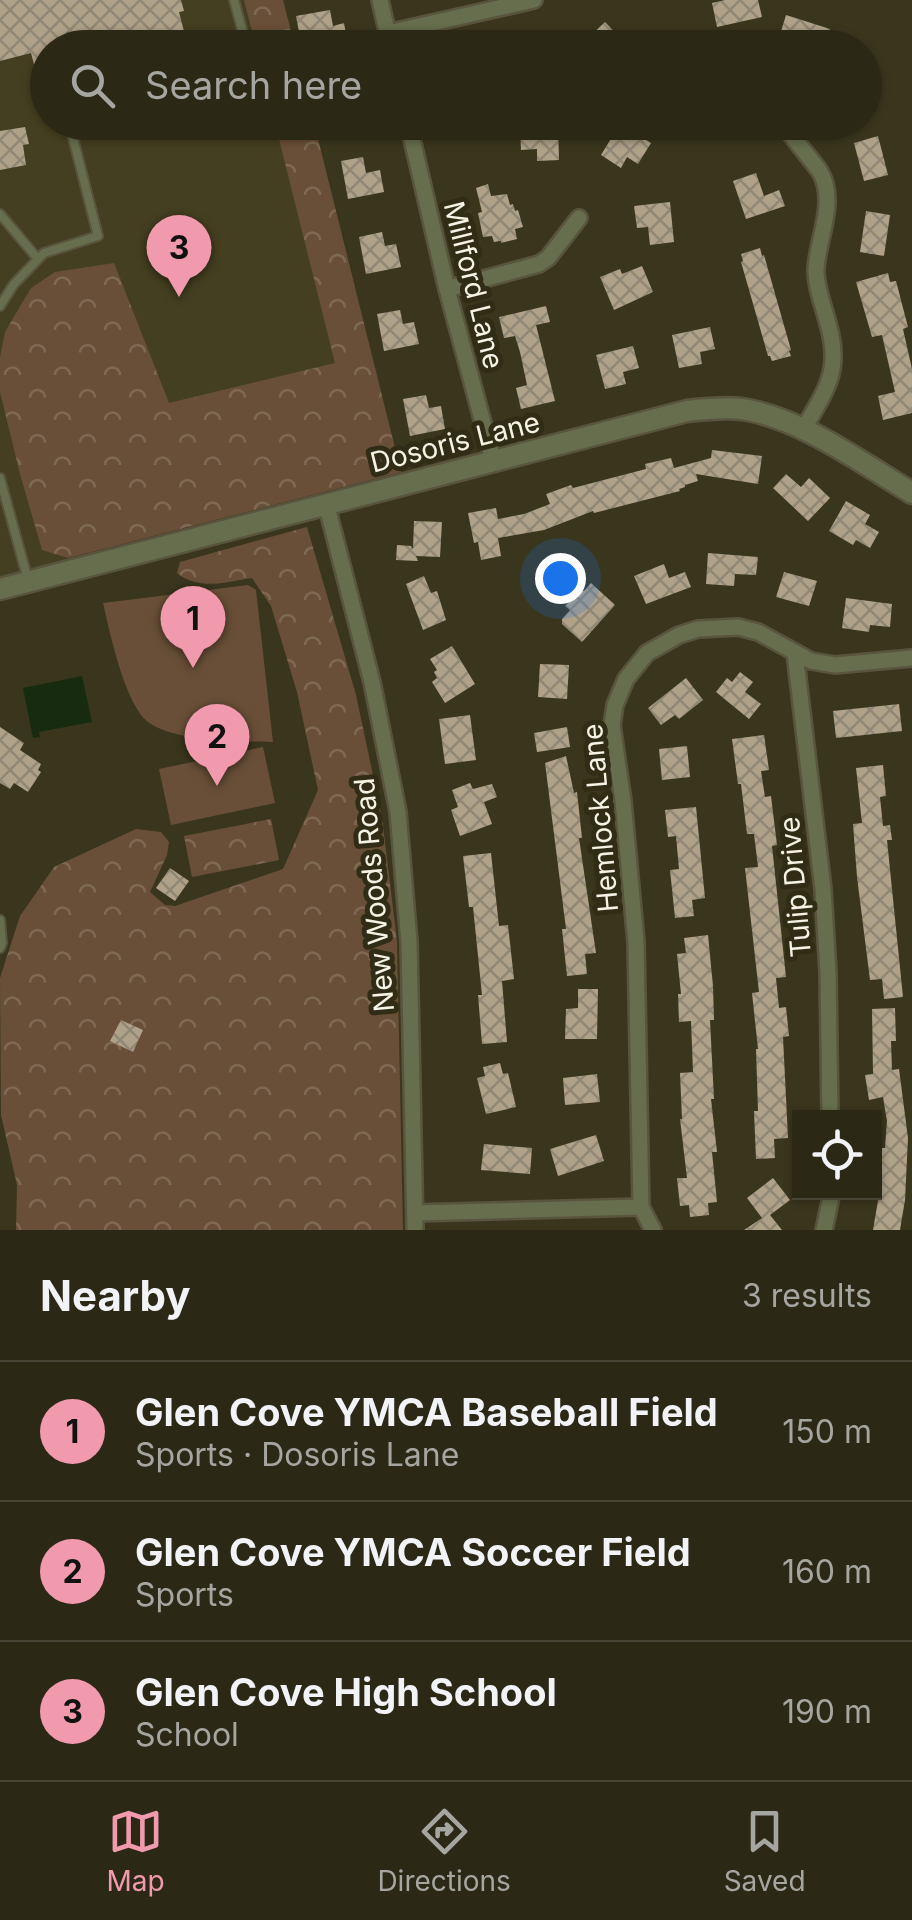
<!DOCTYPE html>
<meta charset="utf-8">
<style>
:root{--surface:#2c2816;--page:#34301f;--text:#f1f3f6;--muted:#a6a6a1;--line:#484435;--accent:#f29aad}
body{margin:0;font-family:Inter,sans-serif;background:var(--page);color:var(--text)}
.controls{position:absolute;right:30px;bottom:30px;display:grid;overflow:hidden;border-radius:0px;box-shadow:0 2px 8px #0004}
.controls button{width:90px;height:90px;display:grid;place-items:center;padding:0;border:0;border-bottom:2px solid var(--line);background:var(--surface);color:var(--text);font:50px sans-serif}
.you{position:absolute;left:560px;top:578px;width:35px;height:35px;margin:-25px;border:8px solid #fff;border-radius:50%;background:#1a73e8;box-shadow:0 0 0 15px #1a73e833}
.badge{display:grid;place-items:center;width:65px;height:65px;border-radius:50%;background:var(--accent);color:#111;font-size:32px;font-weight:700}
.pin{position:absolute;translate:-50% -82px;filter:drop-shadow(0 2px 5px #0008)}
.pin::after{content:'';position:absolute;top:52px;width:35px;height:30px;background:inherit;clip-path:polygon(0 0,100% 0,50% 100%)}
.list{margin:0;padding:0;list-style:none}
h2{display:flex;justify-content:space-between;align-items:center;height:130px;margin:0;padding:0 40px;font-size:42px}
h2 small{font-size:32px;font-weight:400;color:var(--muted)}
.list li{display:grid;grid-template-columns:65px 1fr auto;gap:30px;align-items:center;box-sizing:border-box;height:140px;padding:0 40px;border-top:2px solid var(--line)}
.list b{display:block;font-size:38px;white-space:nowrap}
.list p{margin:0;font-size:32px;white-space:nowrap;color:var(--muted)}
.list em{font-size:32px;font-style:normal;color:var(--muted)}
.icon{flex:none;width:55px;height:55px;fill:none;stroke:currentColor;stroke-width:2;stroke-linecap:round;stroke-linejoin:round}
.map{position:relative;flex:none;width:912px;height:1230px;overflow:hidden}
.search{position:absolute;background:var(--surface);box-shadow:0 2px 8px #0004;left:30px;right:30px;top:30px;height:110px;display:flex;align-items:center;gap:25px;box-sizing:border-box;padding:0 35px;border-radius:55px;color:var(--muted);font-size:38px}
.sheet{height:550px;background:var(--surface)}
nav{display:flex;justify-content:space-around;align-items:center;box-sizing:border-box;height:140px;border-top:2px solid var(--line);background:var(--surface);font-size:28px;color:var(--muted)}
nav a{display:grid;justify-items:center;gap:5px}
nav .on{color:var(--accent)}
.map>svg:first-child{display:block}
.built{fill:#443f20}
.grass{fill:#694f37}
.forest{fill:url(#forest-crowns)}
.water{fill:#172b11}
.building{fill:url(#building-cross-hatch)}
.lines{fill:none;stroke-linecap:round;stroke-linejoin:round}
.service-casing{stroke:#58543e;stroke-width:12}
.minor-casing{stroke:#58543e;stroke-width:20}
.tertiary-casing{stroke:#58543e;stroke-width:25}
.service{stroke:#666e4d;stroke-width:8}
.minor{stroke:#666e4d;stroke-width:15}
.tertiary{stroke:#666e4d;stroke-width:20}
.labels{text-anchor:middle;stroke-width:10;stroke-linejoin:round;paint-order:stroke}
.street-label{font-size:28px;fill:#f5f3e5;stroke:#302c15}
</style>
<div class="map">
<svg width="912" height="1230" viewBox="0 0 912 1230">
<defs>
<pattern id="forest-crowns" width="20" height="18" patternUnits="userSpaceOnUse" patternTransform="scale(2.5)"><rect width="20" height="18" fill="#694f37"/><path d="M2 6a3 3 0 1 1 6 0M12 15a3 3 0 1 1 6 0" fill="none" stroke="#7f6954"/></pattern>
<pattern id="building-cross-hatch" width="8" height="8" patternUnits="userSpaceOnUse" patternTransform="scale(2.5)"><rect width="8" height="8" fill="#b0a189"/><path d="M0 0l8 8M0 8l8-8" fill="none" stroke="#918775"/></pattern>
</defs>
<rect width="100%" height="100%" fill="#3a361e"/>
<path class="built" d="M 0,0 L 283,0 L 295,47 L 48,48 L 48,122 L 314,123 L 401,472 L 0,576 Z"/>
<g class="grass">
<path d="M 248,585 L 256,590 L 273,742 C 240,741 179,742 151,724 C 125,708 110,632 103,603 Z"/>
<path d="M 263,747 L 275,803 L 171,825 L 159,769 Z"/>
</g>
<g class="forest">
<path d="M 244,0 L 283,0 L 295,47 L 256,47 Z"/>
<path d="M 275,123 L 314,123 L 401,472 L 68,558 L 42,550 L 20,474 L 0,392 L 0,357 L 5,332 L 31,288 L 55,272 L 114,263 L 169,403 L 335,363 Z"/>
<path d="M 307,527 L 356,695 L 382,818 L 397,941 L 403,1230 L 16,1230 L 17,1185 L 1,1115 L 0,978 L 20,916 L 54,867 L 136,829 L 161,832 L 169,842 L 167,855 L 150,892 L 165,905 L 175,906 L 283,869 L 318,790 L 297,692 L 271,606 L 252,578 C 226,582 199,591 177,573 L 180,562 Z"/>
<path d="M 271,819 L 279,860 L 192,877 L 184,836 Z"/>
</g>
<path class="water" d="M 82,676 L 92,722 L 39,732 L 40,737 L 33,738 L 23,688 Z"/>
<g class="building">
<path d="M 0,0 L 181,0 L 184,11 L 179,12 L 187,43 L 169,48 L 48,48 L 48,98 L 43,99 L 31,53 L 0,61 Z"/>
<path d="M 725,0 L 758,0 L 762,17 L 717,27 L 712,3 Z"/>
<path d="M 330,10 L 333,26 L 344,23 L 348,44 L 313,48 L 310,30 L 299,32 L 296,16 Z"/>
<path d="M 786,15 L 830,29 L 824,48 L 808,48 L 779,38 Z"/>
<path d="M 605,22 L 630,48 L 599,48 L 589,37 Z"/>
<path d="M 620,124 L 651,143 L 638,164 L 627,157 L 621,168 L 601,155 Z"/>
<path d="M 558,125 L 559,160 L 537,161 L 537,149 L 521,150 L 520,126 Z"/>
<path d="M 25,127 L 29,144 L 23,145 L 26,165 L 0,170 L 0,131 Z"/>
<path d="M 878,136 L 888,175 L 864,181 L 854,143 Z"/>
<path d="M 363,157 L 366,173 L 380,170 L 384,192 L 348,199 L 341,161 Z"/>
<path d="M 756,173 L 764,196 L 779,190 L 785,206 L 746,219 L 733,181 Z"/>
<path d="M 488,184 L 491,196 L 507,194 L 510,205 L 513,204 L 515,211 L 518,210 L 523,227 L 515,229 L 517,239 L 501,243 L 501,241 L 494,242 L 492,236 L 483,237 L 478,213 L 482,212 L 476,188 Z"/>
<path d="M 670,202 L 674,242 L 650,245 L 648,227 L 637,228 L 634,206 Z"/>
<path d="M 866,211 L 890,215 L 884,256 L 860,252 Z"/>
<path d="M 382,232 L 385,246 L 396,244 L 401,267 L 366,274 L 359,237 Z"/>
<path d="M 760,248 L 762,256 L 764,255 L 791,350 L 789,351 L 791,356 L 772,361 L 770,356 L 768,356 L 741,262 L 743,261 L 741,254 Z"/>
<path d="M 642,266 L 653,292 L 614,310 L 600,277 L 620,269 L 622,274 Z"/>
<path d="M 888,273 L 890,282 L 896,281 L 908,327 L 903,329 L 912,369 L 912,413 L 883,420 L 878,396 L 895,392 L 882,335 L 872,337 L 856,282 Z"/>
<path d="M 546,306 L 550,322 L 536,325 L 555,401 L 521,409 L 516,388 L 527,385 L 520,352 L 515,336 L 504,338 L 499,317 Z"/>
<path d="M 400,310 L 403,324 L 414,322 L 419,344 L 384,351 L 377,314 Z"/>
<path d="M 710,327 L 715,349 L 700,352 L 702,364 L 679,368 L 672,335 Z"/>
<path d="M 633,346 L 639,368 L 623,372 L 626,384 L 605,389 L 596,355 Z"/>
<path d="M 426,395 L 429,408 L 441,406 L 445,429 L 410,436 L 403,399 Z"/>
<path d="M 712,450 L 762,456 L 758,484 L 696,474 L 698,481 L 685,485 L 685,487 L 679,489 L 680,491 L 594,513 L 593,511 L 544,530 L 498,538 L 501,556 L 481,560 L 478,542 L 474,543 L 468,513 L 496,508 L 498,519 L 524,514 L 550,504 L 546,494 L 571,485 L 573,488 L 646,469 L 645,464 L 671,458 L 674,468 L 711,458 Z"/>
<path d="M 786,474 L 801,487 L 809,478 L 830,498 L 808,521 L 773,488 Z"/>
<path d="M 846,501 L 870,515 L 865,524 L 879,532 L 870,548 L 856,540 L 853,545 L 829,531 Z"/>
<path d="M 414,521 L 442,522 L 440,557 L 416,556 L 418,561 L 396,560 L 397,545 L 411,546 L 413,549 Z"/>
<path d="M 708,553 L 758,557 L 756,575 L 735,574 L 734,586 L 706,584 Z"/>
<path d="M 664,564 L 669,578 L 685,572 L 691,587 L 646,604 L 634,576 Z"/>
<path d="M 784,572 L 817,581 L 809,606 L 776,597 Z"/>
<path d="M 424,576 L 431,593 L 437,591 L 446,620 L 423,630 L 406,584 Z"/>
<path d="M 574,583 L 584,591 L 591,583 L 615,605 L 582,642 L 562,624 L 562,619 L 570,610 L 565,606 L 569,602 L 562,596 Z"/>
<path d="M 846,598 L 892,604 L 890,627 L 870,625 L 869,632 L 842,628 Z"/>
<path d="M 452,646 L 475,684 L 445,703 L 432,682 L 437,678 L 434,672 L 437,670 L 430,659 Z"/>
<path d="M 540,664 L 569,665 L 567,699 L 538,697 Z"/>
<path d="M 740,672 L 753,682 L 745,692 L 761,704 L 749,719 L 716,692 L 727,678 L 732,682 Z"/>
<path d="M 686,678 L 703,700 L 679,719 L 675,715 L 661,725 L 648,708 Z"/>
<path d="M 899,704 L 902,731 L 836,738 L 833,711 Z"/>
<path d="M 470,715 L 476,760 L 445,764 L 439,719 Z"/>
<path d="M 0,727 L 24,743 L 20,750 L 41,764 L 38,770 L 41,772 L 28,792 L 14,783 L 10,789 L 0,783 Z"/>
<path d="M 567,727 L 570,747 L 537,752 L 534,733 Z"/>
<path d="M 764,735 L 769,770 L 761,771 L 765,797 L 771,796 L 777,845 L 772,846 L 786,977 L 776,978 L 779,1008 L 786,1007 L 789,1036 L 783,1037 L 788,1138 L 774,1139 L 775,1158 L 756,1159 L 754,1111 L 758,1111 L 756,1049 L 758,1049 L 752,993 L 759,992 L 745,868 L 758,867 L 754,834 L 747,834 L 741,784 L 738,784 L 732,739 Z"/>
<path d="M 687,746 L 690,777 L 662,780 L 659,749 Z"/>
<path d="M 566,756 L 574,793 L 577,792 L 582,838 L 579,838 L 596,953 L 585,954 L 587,974 L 567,976 L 562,929 L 566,929 L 545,763 Z"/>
<path d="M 883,765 L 886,796 L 880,797 L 883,826 L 890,825 L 892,840 L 887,840 L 903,997 L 884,999 L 882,979 L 870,980 L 857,877 L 853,824 L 862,823 L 856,768 Z"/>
<path d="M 470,783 L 473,789 L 492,784 L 497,797 L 484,802 L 492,824 L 460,836 L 451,810 L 458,807 L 452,790 Z"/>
<path d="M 696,807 L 705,898 L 692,900 L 694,916 L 675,918 L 670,870 L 679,869 L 676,836 L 668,837 L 665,810 Z"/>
<path d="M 491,853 L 499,926 L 508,925 L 514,979 L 502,981 L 507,1042 L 482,1044 L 478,995 L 482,995 L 473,907 L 469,907 L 463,856 Z"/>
<path d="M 170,868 L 189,881 L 175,901 L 156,888 Z"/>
<path d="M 708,935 L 713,986 L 714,1020 L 710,1020 L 714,1099 L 711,1099 L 717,1152 L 712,1152 L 717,1202 L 708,1203 L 709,1215 L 690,1217 L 689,1205 L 680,1206 L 677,1178 L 687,1178 L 680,1119 L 682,1119 L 680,1073 L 693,1072 L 691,1021 L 679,1022 L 678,994 L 681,994 L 677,954 L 686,953 L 684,938 Z"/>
<path d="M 578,989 L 598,989 L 597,1039 L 565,1039 L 566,1009 L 578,1008 Z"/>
<path d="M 895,1008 L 896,1041 L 891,1041 L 892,1070 L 899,1069 L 908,1138 L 905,1200 L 900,1230 L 873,1230 L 882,1177 L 874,1177 L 874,1148 L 885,1148 L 887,1121 L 883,1097 L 869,1100 L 865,1075 L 873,1074 L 872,1009 Z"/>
<path d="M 121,1020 L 143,1030 L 133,1052 L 110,1041 Z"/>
<path d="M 500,1063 L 503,1074 L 508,1073 L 516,1107 L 486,1114 L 477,1078 L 485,1076 L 483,1067 Z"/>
<path d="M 597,1074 L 600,1102 L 565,1105 L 563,1078 Z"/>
<path d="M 596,1135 L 604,1161 L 558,1176 L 550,1149 Z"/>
<path d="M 484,1144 L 532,1148 L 530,1174 L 481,1170 Z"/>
<path d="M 773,1178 L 790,1200 L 770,1215 L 782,1230 L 744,1230 L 762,1218 L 747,1198 Z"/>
</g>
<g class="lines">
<g class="service-casing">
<g id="service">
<path d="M 234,0 L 247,48"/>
<path d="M 0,214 L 38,259"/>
<path d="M 0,306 L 14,284 L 44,253 L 98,236 L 69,122"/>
<path d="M 0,478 L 28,580"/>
<path d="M 0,920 L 2,943 L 0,948"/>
</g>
</g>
<g class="minor-casing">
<g id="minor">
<path d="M 380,0 L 391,48"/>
<path d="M 388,33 L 534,0"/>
<path d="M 408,122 L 447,289 L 493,460"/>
<path d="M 781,122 L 819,170 C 838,200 818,236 816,269 C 815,295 835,329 833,360 C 832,386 815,408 803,430"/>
<path d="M 447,289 L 539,264 L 548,258 L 579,218"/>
<path d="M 326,503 L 372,682 L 398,812 L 409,942 L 415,1230"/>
<path d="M 795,653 L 823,889 L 828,972 L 830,1118"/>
<path d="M 641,1207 L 636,942 L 623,801 L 612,725 L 615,705 L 626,679 L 647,653 L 679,635 L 698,629 L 738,627 L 758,632 L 811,661 L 835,665 L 912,658"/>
<path d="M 415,1213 L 641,1207 L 653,1230"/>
<path d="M 824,1230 L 832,1192"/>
</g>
</g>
<g class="tertiary-casing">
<path id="tertiary" d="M 0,589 L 687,411 C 705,409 724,407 742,409 C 801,418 862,463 912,493"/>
</g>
<use href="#service" class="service"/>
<use href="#minor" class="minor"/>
<use href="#tertiary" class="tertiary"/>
</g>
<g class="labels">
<g class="street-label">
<text transform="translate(474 285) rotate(76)" y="10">Millford Lane</text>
<text transform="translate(455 442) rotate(-14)" y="10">Dosoris Lane</text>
<text transform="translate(600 818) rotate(-95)" y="10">Hemlock Lane</text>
<text transform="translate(795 887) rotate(-95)" y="10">Tulip Drive</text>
<text transform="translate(374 895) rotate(-95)" y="10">New Woods Road</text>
</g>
</g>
</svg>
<div class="controls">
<button><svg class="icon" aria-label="locate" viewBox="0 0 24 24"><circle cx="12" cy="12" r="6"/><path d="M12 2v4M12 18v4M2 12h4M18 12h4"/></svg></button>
</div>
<div class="you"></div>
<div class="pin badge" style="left:193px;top:668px">1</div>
<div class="pin badge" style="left:217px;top:786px">2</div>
<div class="pin badge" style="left:179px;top:297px">3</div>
<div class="search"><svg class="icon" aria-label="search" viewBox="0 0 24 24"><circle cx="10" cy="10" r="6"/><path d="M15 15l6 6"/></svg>Search here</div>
</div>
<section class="sheet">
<h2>Nearby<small>3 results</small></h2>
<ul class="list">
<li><span class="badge">1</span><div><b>Glen Cove YMCA Baseball Field</b><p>Sports · Dosoris Lane</p></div><em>150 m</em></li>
<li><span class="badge">2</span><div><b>Glen Cove YMCA Soccer Field</b><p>Sports</p></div><em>160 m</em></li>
<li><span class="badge">3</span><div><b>Glen Cove High School</b><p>School</p></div><em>190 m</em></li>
</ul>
</section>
<nav>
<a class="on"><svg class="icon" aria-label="map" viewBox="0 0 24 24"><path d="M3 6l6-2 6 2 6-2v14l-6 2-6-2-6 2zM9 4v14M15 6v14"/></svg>Map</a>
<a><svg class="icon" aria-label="directions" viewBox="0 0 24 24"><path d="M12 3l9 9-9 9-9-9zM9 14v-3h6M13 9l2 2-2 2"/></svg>Directions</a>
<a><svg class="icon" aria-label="saved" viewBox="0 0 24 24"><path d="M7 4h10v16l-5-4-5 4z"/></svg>Saved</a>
</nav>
